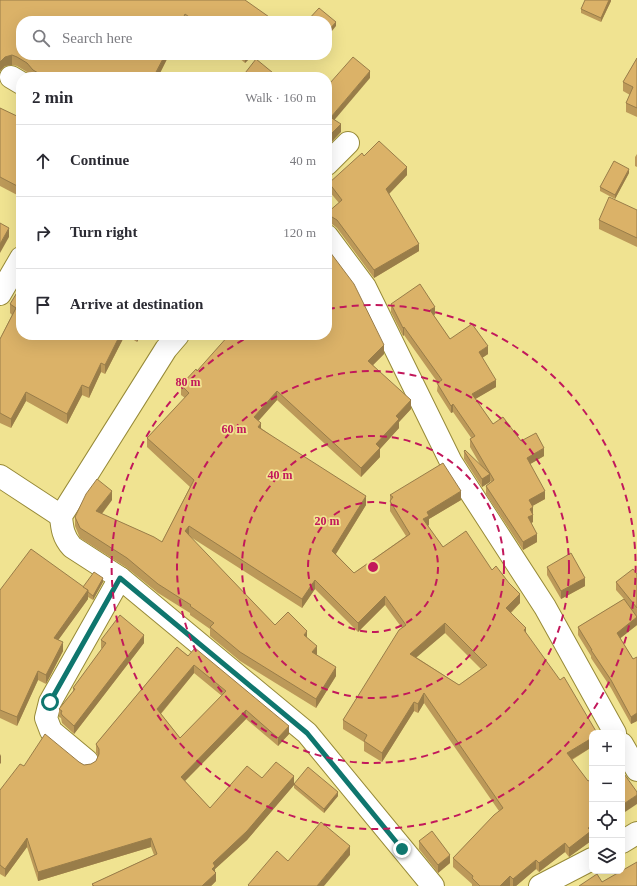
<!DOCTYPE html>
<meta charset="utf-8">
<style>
:root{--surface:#fff;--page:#f7f7f7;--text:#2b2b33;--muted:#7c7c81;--line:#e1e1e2}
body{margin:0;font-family:Georgia,serif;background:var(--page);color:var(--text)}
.controls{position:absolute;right:12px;bottom:12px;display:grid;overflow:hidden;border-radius:8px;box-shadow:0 4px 16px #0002}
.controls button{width:36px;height:36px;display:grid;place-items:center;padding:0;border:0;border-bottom:1px solid var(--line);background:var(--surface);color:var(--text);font:20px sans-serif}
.stop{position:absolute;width:12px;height:12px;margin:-9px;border:3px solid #0f766e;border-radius:50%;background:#fff}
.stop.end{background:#0f766e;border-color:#fff;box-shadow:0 1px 4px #0008}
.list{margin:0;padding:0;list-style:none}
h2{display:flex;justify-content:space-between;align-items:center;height:52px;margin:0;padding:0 16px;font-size:17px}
h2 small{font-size:13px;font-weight:400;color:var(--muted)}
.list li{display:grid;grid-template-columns:26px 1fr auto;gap:12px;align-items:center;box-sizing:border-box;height:72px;padding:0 16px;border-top:1px solid var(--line)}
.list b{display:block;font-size:15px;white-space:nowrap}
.list em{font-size:13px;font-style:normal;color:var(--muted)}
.icon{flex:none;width:22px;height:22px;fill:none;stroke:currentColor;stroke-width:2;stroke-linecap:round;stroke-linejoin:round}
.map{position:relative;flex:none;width:637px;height:886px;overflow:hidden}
.search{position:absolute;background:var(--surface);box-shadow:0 4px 16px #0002;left:16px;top:16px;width:316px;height:44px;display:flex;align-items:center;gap:10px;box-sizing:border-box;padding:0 14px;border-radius:16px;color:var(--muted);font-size:15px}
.panel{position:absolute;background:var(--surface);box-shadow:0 4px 16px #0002;left:16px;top:72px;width:316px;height:268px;border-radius:16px}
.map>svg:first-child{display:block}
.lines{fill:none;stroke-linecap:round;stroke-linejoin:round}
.minor-casing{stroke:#978a38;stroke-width:24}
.tertiary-casing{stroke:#978a38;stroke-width:24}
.minor{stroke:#fff;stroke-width:22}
.tertiary{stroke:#fff;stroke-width:22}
.wall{fill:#bc9959;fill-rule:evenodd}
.shaded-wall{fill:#997d49}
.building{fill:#dbb268;stroke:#997d49;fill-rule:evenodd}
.route{stroke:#0f766e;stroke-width:5}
.ring{fill:none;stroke:#c2185b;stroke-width:2;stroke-dasharray:7 5}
.centre{fill:#c2185b;stroke:#f0e391;stroke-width:2}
.ring-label{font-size:12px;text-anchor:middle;font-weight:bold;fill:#c2185b;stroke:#f0e391;stroke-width:3.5;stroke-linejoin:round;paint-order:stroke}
</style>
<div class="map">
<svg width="637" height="886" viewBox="0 0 637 886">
<rect width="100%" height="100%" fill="#f0e391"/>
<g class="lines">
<g class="minor-casing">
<g id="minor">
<path d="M 11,77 L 21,83"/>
<path d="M 327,164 L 348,143"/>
<path d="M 327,236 L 365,287 L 451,462 L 545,607 L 615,733"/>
<path d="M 0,294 L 21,258"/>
<path d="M 178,335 L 166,349 L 61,516 C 62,528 63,537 72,547 L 120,578 L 307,733 L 433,886"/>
<path d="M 0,476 L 61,516"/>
<path d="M 622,744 L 637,770"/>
<path d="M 87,761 L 51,731 L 46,718 L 50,702 L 120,578"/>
</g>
</g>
<g class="tertiary-casing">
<g id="tertiary">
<path d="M 622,842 L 637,833"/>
<path d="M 540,886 L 592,859"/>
</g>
</g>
<use href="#minor" class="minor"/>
<use href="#tertiary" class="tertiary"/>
</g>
<g class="wall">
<path d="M 0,0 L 245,0 L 272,21 L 21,21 L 21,55 L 169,55 L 158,77 L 31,77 L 27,72 L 17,66 L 12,65 L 5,66 L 0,71 Z"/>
<path d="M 611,0 L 611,1 L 601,22 L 581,13 L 581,9 Z"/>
<path d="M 236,55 L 253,55 L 245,63 Z"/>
<path d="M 637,58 L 637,117 L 626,112 L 626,103 L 630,95 L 623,91 L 623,82 Z"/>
<path d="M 0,108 L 21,118 L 21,197 L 0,186 Z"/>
<path d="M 637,154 L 637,167 L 635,166 L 635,157 Z"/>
<path d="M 364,156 L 407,175 L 389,194 L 419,251 L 374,278 L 337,228 L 332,224 L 327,224 L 327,213 L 339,203 L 329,191 L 329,183 Z"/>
<path d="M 629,173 L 615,199 L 600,191 L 600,187 Z"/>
<path d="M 637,210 L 637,247 L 599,229 L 599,220 Z"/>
<path d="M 10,304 L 125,335 L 105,374 L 101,372 L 89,398 L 82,395 L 67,424 L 26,401 L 11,428 L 0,423 L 0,339 L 12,315 L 10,313 Z"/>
<path d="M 391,304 L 435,314 L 434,316 L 450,339 L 488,354 L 482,358 L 496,387 L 475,399 L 493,424 L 544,456 L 530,464 L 545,499 L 532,506 L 533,522 L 531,523 L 537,542 L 523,550 L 486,494 L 486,486 L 491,482 L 490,481 L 490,482 L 482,487 L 464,459 L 464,451 L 481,466 L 470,447 L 470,439 L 472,439 L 453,412 L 451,413 L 437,391 L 438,383 L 404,335 L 403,336 L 391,312 Z"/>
<path d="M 126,335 L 141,335 L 137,342 Z"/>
<path d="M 384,354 L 373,365 L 411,409 L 399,422 L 399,428 L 380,449 L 380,457 L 361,477 L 277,400 L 258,421 L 261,428 L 366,505 L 336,554 L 354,573 L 406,536 L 390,511 L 390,495 L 461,500 L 429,519 L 429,525 L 427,526 L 443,547 L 492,570 L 520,603 L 511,613 L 526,634 L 592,733 L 592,747 L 572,760 L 588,781 L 592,779 L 592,835 L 591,836 L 591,841 L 570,856 L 569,857 L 565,852 L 539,872 L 536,869 L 516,886 L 472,886 L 472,884 L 453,867 L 453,858 L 499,811 L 424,703 L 418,713 L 414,711 L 382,762 L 364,751 L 364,742 L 343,729 L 343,720 L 402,628 L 385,605 L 358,632 L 315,589 L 302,608 L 189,536 L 275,625 L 307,638 L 317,655 L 336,676 L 316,708 L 240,661 L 210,636 L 210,629 L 190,615 L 190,613 L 158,593 L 127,568 L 80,538 L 75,526 L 75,517 L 112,500 L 102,514 L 162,542 L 190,487 L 147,447 L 147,438 L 185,398 L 181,395 L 181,385 L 197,371 ZM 445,633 L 481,669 L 459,685 L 416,657 Z"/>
<path d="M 547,567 L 585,586 L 561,599 L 547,575 Z"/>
<path d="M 637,574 L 637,625 L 620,638 L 633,659 L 637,657 L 637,721 L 631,724 L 611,688 L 591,658 L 591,656 L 578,635 L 578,627 L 624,599 L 616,590 L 616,582 Z"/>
<path d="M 103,582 L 93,600 L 88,597 L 88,599 L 58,640 L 63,651 L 46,684 L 38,680 L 17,726 L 0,718 L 0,590 L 83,587 Z"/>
<path d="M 101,640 L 144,643 L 74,734 L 62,723 L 61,718 L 59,717 L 59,709 L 73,692 L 73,688 L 102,649 L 101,648 Z"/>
<path d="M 177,647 L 289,734 L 278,746 L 246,719 L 185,781 L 210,808 L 262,778 L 294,785 L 247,840 L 215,869 L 216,881 L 211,886 L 92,886 L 92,884 L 154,855 L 151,847 L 38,881 L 27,847 L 5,877 L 0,874 L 0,790 L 24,766 L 79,762 L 84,765 L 91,764 L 96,761 L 98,756 L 96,753 L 96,744 ZM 194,673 L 222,696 L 180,738 L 161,714 Z"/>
<path d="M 294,784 L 338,796 L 324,813 L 294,788 Z"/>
<path d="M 419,841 L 450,863 L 438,873 L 419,849 Z"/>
</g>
<g class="shaded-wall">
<path d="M 609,0 L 611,0 L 611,1 L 601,22 L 601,18 Z"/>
<path d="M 185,14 L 185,21 L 182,21 Z"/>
<path d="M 336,22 L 336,26 L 327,37 L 327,32 Z"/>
<path d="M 12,55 L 12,65 L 5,66 L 0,71 L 0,62 L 5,57 Z"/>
<path d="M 165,55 L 169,55 L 158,77 L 154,77 Z"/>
<path d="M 245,55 L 253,55 L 245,63 Z"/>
<path d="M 370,71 L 370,78 L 331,124 L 331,117 Z"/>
<path d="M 341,124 L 341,132 L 327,147 L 327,138 Z"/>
<path d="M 407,167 L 407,175 L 386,197 L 386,189 Z"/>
<path d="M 629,169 L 629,173 L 615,199 L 615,195 Z"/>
<path d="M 9,228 L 9,237 L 0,253 L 0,244 Z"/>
<path d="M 419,244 L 419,251 L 374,278 L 374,270 Z"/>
<path d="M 435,307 L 435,314 L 430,318 L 430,310 Z"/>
<path d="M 404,327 L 404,335 L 403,336 L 403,328 Z"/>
<path d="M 120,335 L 125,335 L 105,374 L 105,365 Z"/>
<path d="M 137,335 L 141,335 L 137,342 Z"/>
<path d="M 384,345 L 384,354 L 368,370 L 368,361 Z"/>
<path d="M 488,346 L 488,354 L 479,360 L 479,352 Z"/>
<path d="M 101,363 L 101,372 L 89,398 L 89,388 Z"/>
<path d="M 496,380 L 496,387 L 472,401 L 472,394 Z"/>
<path d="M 82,385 L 82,395 L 67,424 L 67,414 Z"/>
<path d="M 277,391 L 277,400 L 254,426 L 254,417 Z"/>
<path d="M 26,392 L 26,401 L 11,428 L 11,419 Z"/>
<path d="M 411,400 L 411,409 L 399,422 L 399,428 L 380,449 L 380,457 L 361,477 L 361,468 L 376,444 L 396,416 Z"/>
<path d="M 453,404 L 453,412 L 451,413 L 451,406 Z"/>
<path d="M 261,423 L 261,433 L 258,427 Z"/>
<path d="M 544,448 L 544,456 L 527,466 L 527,458 Z"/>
<path d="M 490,474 L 490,482 L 482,487 L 482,479 Z"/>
<path d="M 112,491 L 112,500 L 96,521 L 96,511 Z"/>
<path d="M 461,491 L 461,500 L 429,519 L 429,525 L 423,529 L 423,519 L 427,512 Z"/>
<path d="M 545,491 L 545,499 L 529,508 L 529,500 Z"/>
<path d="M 366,496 L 366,505 L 332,560 L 332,551 Z"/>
<path d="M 533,507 L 533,522 L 528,525 L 528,517 L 530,509 Z"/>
<path d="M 189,526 L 189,535 L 185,541 L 185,531 Z"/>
<path d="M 537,534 L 537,542 L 523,550 L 523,542 Z"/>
<path d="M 103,578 L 103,582 L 93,600 L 93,596 Z"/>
<path d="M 585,578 L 585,586 L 561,599 L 561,591 Z"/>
<path d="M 315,580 L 315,589 L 302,608 L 302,599 Z"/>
<path d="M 88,590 L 88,599 L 54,646 L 54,638 Z"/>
<path d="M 520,594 L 520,603 L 506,617 L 506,608 Z"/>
<path d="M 385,596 L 385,605 L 358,632 L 358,623 Z"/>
<path d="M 637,617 L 637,625 L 617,641 L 617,633 Z"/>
<path d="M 445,623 L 445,633 L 410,663 L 410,654 Z"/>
<path d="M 526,628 L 526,637 L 524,630 Z"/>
<path d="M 307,631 L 307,640 L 304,635 Z"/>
<path d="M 144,635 L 144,643 L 74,734 L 74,726 Z"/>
<path d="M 63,642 L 63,651 L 46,684 L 46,675 Z"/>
<path d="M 317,646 L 317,655 L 312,662 L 312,652 Z"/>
<path d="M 194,665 L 194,673 L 157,718 L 157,709 Z"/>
<path d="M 336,667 L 336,676 L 316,708 L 316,699 Z"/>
<path d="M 38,671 L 38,680 L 17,726 L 17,717 Z"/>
<path d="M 424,693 L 424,703 L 418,713 L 418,704 Z"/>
<path d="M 414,702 L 414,711 L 382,762 L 382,753 Z"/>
<path d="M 246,710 L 246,719 L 181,785 L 181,777 Z"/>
<path d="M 637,713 L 637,721 L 631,724 L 631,717 Z"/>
<path d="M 289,726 L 289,734 L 278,746 L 278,738 Z"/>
<path d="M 592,738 L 592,747 L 567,762 L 567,753 Z"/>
<path d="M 1,754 L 1,763 L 0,764 L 0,756 Z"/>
<path d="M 294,776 L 294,785 L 247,840 L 215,869 L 215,874 L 216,873 L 216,881 L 211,886 L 202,886 L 213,863 Z"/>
<path d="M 338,792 L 338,796 L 324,813 L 324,809 Z"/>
<path d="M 637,795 L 637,804 L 622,814 L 622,805 Z"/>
<path d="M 592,826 L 592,835 L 591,836 L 591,841 L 569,857 L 569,848 L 588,828 Z"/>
<path d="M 27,838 L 27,847 L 5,877 L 5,869 Z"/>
<path d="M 151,838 L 151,847 L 38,881 L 38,872 Z"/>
<path d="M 565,843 L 565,852 L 539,872 L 539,863 Z"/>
<path d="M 350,846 L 350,855 L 324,886 L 317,886 Z"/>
<path d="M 450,855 L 450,863 L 438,873 L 438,865 Z"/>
<path d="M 536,860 L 536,869 L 516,886 L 513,886 L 513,879 Z"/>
<path d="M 510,876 L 510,886 L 500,886 Z"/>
</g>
<g class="building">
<path d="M 0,0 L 245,0 L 272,19 L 271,21 L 195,21 L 185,14 L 182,21 L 21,21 L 21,55 L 165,55 L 154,76 L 156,77 L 45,77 L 33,70 L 27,63 L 17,57 L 12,55 L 5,57 L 0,62 Z"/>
<path d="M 585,0 L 609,0 L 601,18 L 581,9 Z"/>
<path d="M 319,8 L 336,22 L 327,32 L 327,21 L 307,21 Z"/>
<path d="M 353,57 L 370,71 L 331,117 L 327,114 L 327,81 L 330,83 Z"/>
<path d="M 637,58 L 637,108 L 626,103 L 633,87 L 623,82 Z"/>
<path d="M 256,59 L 278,77 L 242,77 Z"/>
<path d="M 316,73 L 322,77 L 313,77 Z"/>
<path d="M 0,108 L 21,118 L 21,188 L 0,177 Z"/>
<path d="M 327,115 L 341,124 L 327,138 Z"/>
<path d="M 379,141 L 407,167 L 386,189 L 419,244 L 374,270 L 337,220 L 332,217 L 327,216 L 327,213 L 342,200 L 329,183 L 362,153 L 364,156 Z"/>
<path d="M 614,161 L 629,169 L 615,195 L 600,187 Z"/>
<path d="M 609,197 L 637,210 L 637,238 L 599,220 Z"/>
<path d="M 0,223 L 9,228 L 0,244 Z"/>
<path d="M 327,248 L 354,284 L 384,345 L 368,361 L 411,400 L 396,416 L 399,419 L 376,444 L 380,448 L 361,468 L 277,391 L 254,417 L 261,423 L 258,427 L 366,496 L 332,551 L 354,573 L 410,534 L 390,501 L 393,497 L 390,495 L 443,463 L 461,491 L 427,512 L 429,516 L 423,519 L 443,547 L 466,531 L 492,570 L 496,566 L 509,583 L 520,594 L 506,608 L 526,628 L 524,630 L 560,680 L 564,677 L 597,733 L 592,733 L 592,738 L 567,753 L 588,781 L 592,779 L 592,826 L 588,828 L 591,831 L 569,848 L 565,843 L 539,863 L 536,860 L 513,879 L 510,876 L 500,886 L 480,886 L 472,878 L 473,876 L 453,858 L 494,815 L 503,808 L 424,693 L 418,704 L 414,702 L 382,753 L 364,741 L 367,735 L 343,720 L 399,630 L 406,625 L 385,596 L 358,623 L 315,580 L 302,599 L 189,526 L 185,531 L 275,625 L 288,612 L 307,631 L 304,635 L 317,646 L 312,652 L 336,667 L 316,699 L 240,652 L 210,627 L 214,623 L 190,606 L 191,605 L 158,584 L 127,558 L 80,528 L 75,517 L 86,494 L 97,479 L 112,491 L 96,511 L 154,537 L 162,542 L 194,480 L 147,438 L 189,393 L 181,385 L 196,369 L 197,371 L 229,335 L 327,335 ZM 445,623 L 487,665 L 459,685 L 410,654 Z"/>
<path d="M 420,284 L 435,307 L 430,310 L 450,339 L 472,324 L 488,346 L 479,352 L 496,380 L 472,394 L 493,424 L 503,417 L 521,441 L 536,433 L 544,448 L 527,458 L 545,491 L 529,500 L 533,507 L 530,509 L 533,515 L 528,517 L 537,534 L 523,542 L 486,486 L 494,480 L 470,439 L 475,436 L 453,404 L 451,406 L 437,383 L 442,380 L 404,327 L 403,328 L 391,304 Z"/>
<path d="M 21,286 L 21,335 L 120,335 L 105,365 L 101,363 L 89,388 L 82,385 L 67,414 L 26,392 L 11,419 L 0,413 L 0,339 L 16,308 L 10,304 Z"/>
<path d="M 465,450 L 490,474 L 482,479 L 464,451 Z"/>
<path d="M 31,549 L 88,590 L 54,638 L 63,642 L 46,675 L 38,671 L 17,717 L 0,710 L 0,590 Z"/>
<path d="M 571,553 L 585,578 L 561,591 L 547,567 Z"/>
<path d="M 633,569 L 637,574 L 637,608 L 616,582 Z"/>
<path d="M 94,572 L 103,578 L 93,596 L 88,592 L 88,590 L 83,587 Z"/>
<path d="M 624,599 L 637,617 L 617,633 L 633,659 L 637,657 L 637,713 L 631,717 L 611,680 L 591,650 L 592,650 L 578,627 Z"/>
<path d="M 120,615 L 144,635 L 74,726 L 62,715 L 61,713 L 62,711 L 59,709 L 75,689 L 73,688 L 106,643 L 101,640 Z"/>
<path d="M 177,647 L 188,656 L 195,648 L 289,726 L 278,738 L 246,710 L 181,777 L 210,808 L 247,766 L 262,778 L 276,762 L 294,776 L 247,831 L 213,863 L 215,866 L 212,869 L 216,873 L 202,886 L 94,886 L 92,884 L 157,854 L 151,838 L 38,872 L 27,838 L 5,869 L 0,865 L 0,790 L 20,764 L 24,766 L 45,734 L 79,762 L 84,765 L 91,764 L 96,761 L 99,754 L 99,749 L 96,744 ZM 194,665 L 226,691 L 180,738 L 157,709 Z"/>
<path d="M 308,767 L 338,792 L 324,809 L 294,784 Z"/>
<path d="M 622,771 L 637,792 L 637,795 L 622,805 Z"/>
<path d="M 321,822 L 350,846 L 317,886 L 249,886 L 248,885 L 277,851 L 288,861 Z"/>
<path d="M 432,831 L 450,855 L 438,865 L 419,841 Z"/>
<path d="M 637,862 L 637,886 L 579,886 L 597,874 L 602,882 Z"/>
</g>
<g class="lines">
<path class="route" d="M 50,702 L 120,578 L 307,733 L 402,849"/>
</g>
<g class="ring">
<circle cx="373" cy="567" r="65"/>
<circle cx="373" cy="567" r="131"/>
<circle cx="373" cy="567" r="196"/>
<path d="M328 309A262 262 0 1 1 250 336"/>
</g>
<circle cx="373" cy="567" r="6" class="centre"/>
<g class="ring-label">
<text x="188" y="386">80 m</text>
<text x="234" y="433">60 m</text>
<text x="280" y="479">40 m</text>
<text x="327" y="525">20 m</text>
</g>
</svg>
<div class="controls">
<button>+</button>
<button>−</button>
<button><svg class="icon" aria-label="locate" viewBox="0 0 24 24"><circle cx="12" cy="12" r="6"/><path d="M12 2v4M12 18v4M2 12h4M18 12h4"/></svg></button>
<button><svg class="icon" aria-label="layers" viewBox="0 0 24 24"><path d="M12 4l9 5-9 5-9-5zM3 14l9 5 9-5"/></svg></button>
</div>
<div class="stop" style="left:50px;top:702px"></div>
<div class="stop end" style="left:402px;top:849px"></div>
<div class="search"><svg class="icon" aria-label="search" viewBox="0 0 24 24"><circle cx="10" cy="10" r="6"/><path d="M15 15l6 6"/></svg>Search here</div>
<section class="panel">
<h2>2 min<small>Walk · 160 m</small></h2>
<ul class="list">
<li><svg class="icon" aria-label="ahead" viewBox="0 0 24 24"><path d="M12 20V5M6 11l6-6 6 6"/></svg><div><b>Continue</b></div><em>40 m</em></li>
<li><svg class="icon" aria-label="right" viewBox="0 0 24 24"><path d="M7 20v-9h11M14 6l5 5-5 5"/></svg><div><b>Turn right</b></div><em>120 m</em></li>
<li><svg class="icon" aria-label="arrive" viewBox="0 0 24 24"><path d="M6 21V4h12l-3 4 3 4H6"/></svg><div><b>Arrive at destination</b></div></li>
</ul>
</section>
</div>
